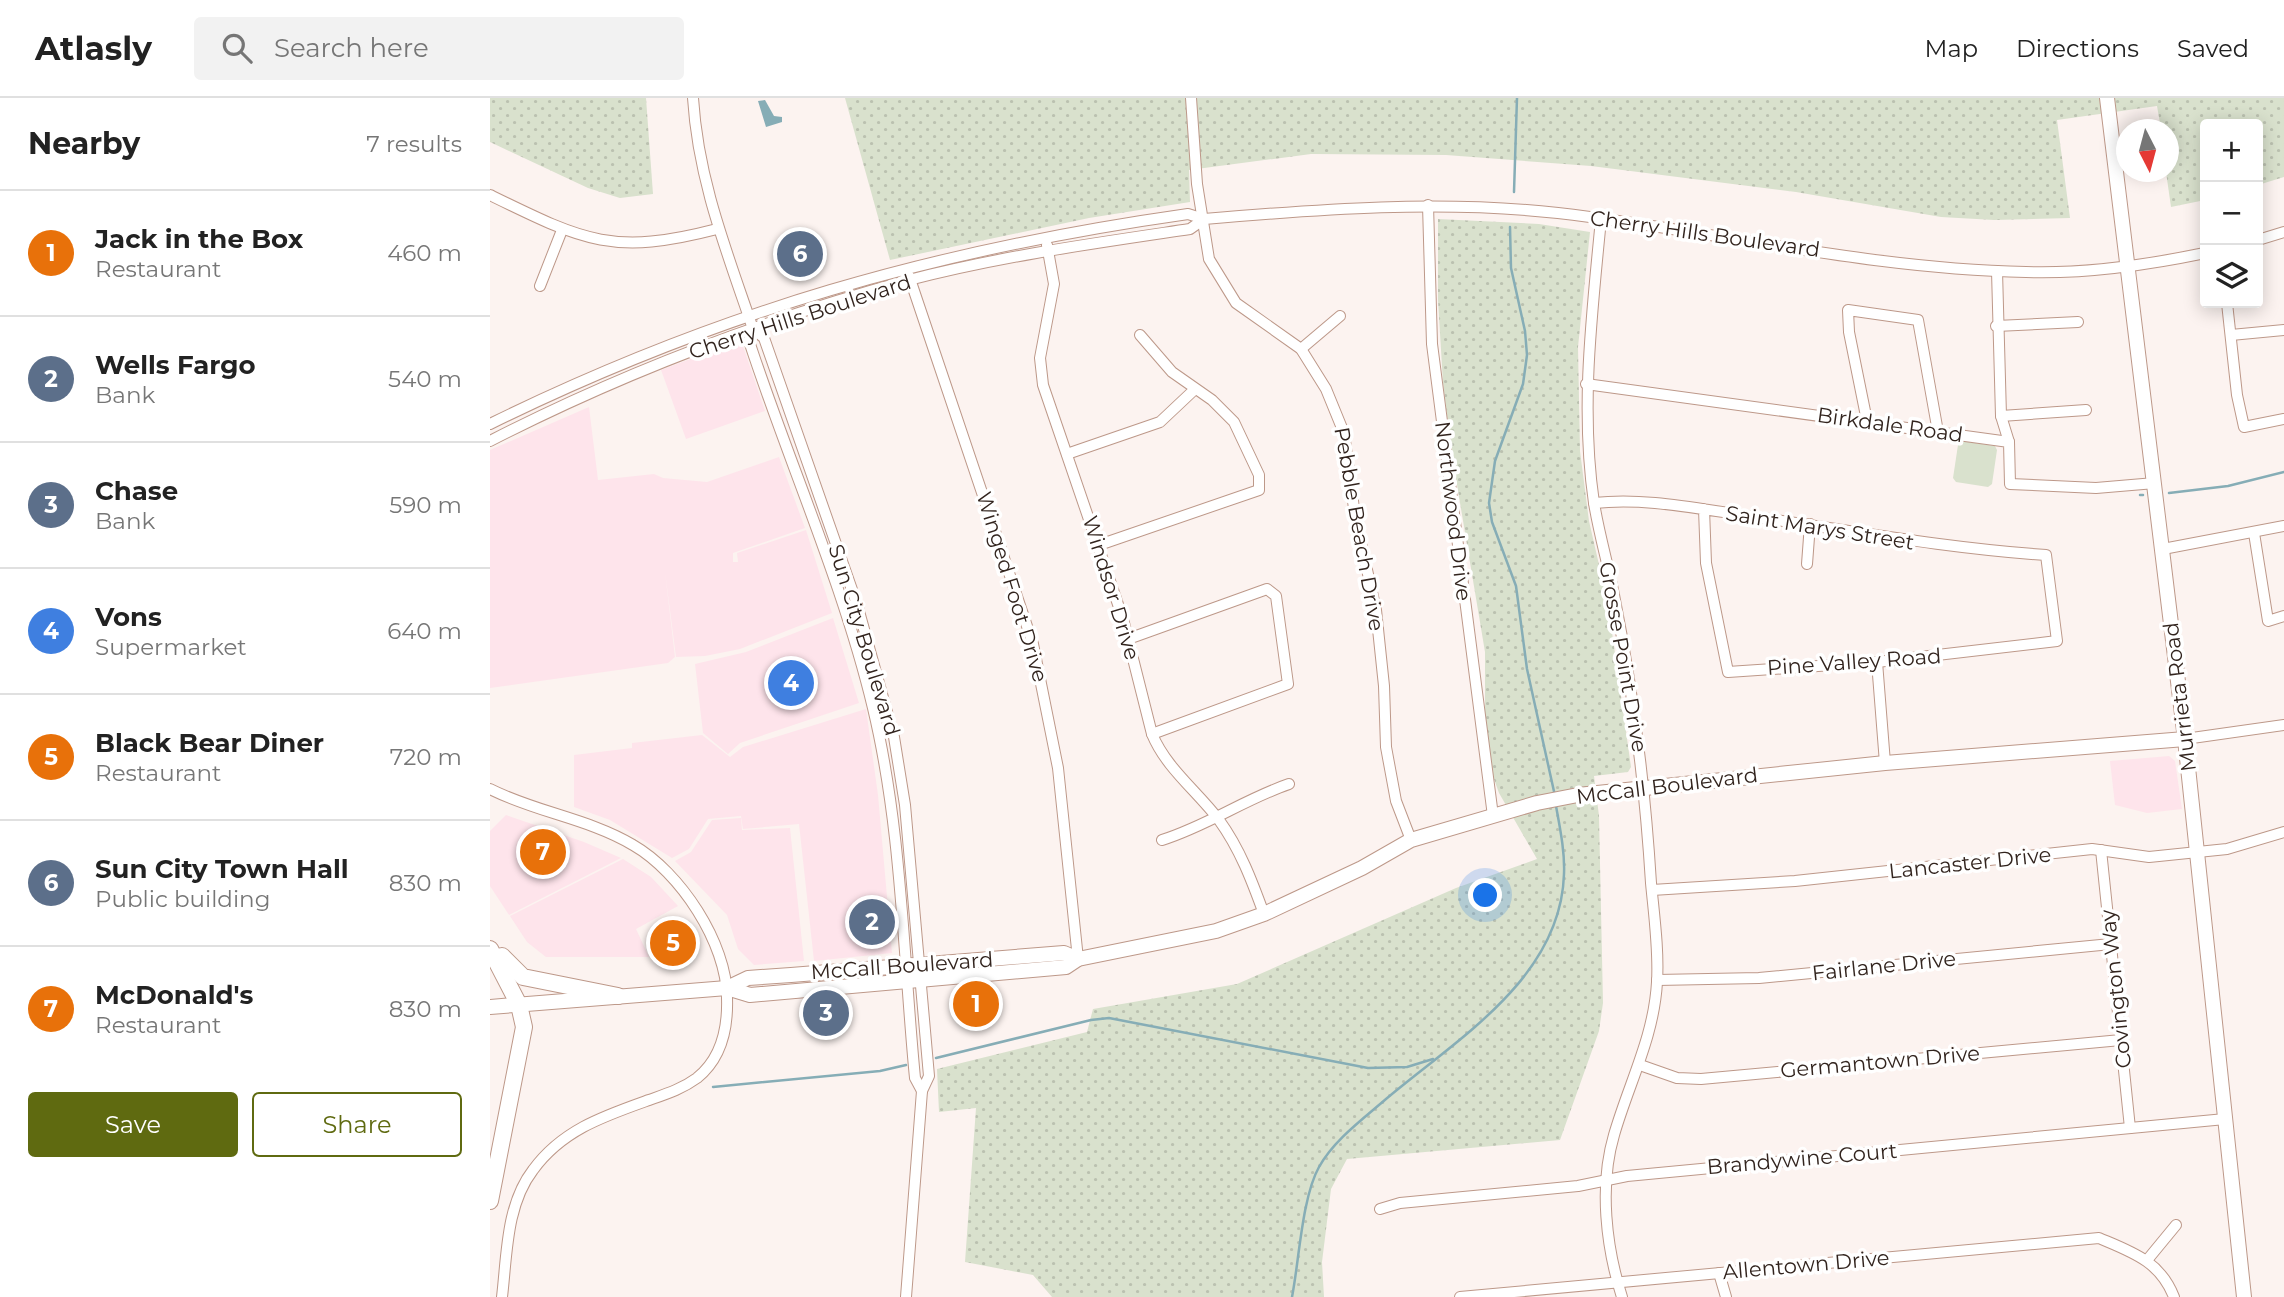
<!DOCTYPE html>
<meta charset="utf-8">
<style>
:root{--surface:#fff;--page:#f2f2f2;--text:#222;--muted:#767676;--line:#e0e0e0;--accent:#5f6a10}
body{margin:0;font-family:Montserrat,sans-serif;background:var(--page);color:var(--text)}
.controls{position:absolute;right:21px;top:21px;display:grid;overflow:hidden;border-radius:7px;box-shadow:0 4px 18px #0003}
.controls button{width:63px;height:63px;display:grid;place-items:center;padding:0;border:0;border-bottom:2px solid var(--line);background:var(--surface);color:var(--text);font:35px sans-serif}
.compass{position:absolute;left:1626px;top:21px;width:63px;height:63px;border-radius:50%;background:var(--surface);box-shadow:0 4px 18px #0003;rotate:174deg}
.you{position:absolute;left:996px;top:798px;width:24px;height:24px;margin:-18px;border:5px solid #fff;border-radius:50%;background:#1a73e8;box-shadow:0 0 0 10px #1a73e833}
.badge{display:grid;place-items:center;width:46px;height:46px;border-radius:50%;background:var(--accent);color:#fff;font-size:23px;font-weight:700}
.pin{position:absolute;translate:-50% -50%;border:4px solid #fff;box-shadow:0 2px 7px #0006}
.list{margin:0;padding:0;list-style:none}
h2{display:flex;justify-content:space-between;align-items:center;height:91px;margin:0;padding:0 28px;font-size:30px}
h2 small{font-size:23px;font-weight:400;color:var(--muted)}
.list li{display:grid;grid-template-columns:46px 1fr auto;gap:21px;align-items:center;box-sizing:border-box;height:126px;padding:0 28px;border-top:2px solid var(--line)}
.list b{display:block;font-size:26px;white-space:nowrap}
.list p{margin:0;font-size:23px;white-space:nowrap;color:var(--muted)}
.list em{font-size:23px;font-style:normal;color:var(--muted)}
.actions{display:flex;gap:14px;padding:21px 28px}
.actions a{flex:1;padding:16px 0;border:2px solid var(--accent);border-radius:7px;text-align:center;font-size:24px;color:var(--accent)}
.actions .main{background:var(--accent);color:#fff}
.icon{flex:none;width:38px;height:38px;fill:none;stroke:currentColor;stroke-width:2;stroke-linecap:round;stroke-linejoin:round}
.map{position:relative;flex:none;width:1794px;height:1199px;overflow:hidden}
header{display:flex;align-items:center;gap:42px;box-sizing:border-box;height:98px;padding:0 35px;background:var(--surface);border-bottom:2px solid var(--line)}
header strong{font-size:33px}
nav{display:flex;gap:38px;margin-inline-start:auto;font-size:24px}
.search{width:490px;height:63px;background:var(--page);display:flex;align-items:center;gap:18px;box-sizing:border-box;padding:0 24px;border-radius:7px;color:var(--muted);font-size:26px}
main{display:flex}
aside{flex:1;background:var(--surface)}
.map>svg:first-child{display:block}
.commercial{fill:#fee4eb}
.grass{fill:url(#grass-dots)}
.pitch{fill:#d9e1cd}
.water{fill:#86adb6}
.lines{fill:none;stroke-linecap:round;stroke-linejoin:round}
.stream{stroke:#86adb6;stroke-width:2.5}
.minor-casing{stroke:#bd9889;stroke-width:12}
.major-casing{stroke:#bd9889;stroke-width:16}
.highway-casing{stroke:#bd9889;stroke-width:18}
.minor{stroke:#fff;stroke-width:10}
.major{stroke:#fff;stroke-width:14}
.highway{stroke:#fff;stroke-width:16}
.labels{text-anchor:middle;stroke-width:7;stroke-linejoin:round;paint-order:stroke}
.street-label{font-size:21px;fill:#32241e;stroke:#fff}
</style>
<header>
<strong>Atlasly</strong>
<div class="search"><svg class="icon" aria-label="search" viewBox="0 0 24 24"><circle cx="10" cy="10" r="6"/><path d="M15 15l6 6"/></svg>Search here</div>
<nav><a>Map</a><a>Directions</a><a>Saved</a></nav>
</header>
<main>
<aside>
<h2>Nearby<small>7 results</small></h2>
<ul class="list">
<li><span class="badge" style="background:#e8710a">1</span><div><b>Jack in the Box</b><p>Restaurant</p></div><em>460 m</em></li>
<li><span class="badge" style="background:#5c6f8a">2</span><div><b>Wells Fargo</b><p>Bank</p></div><em>540 m</em></li>
<li><span class="badge" style="background:#5c6f8a">3</span><div><b>Chase</b><p>Bank</p></div><em>590 m</em></li>
<li><span class="badge" style="background:#3f7fe0">4</span><div><b>Vons</b><p>Supermarket</p></div><em>640 m</em></li>
<li><span class="badge" style="background:#e8710a">5</span><div><b>Black Bear Diner</b><p>Restaurant</p></div><em>720 m</em></li>
<li><span class="badge" style="background:#5c6f8a">6</span><div><b>Sun City Town Hall</b><p>Public building</p></div><em>830 m</em></li>
<li><span class="badge" style="background:#e8710a">7</span><div><b>McDonald's</b><p>Restaurant</p></div><em>830 m</em></li>
</ul>
<div class="actions"><a class="main">Save</a><a>Share</a></div>
</aside>
<div class="map">
<svg width="1794" height="1199" viewBox="0 0 1794 1199">
<defs>
<pattern id="grass-dots" width="8" height="8" patternUnits="userSpaceOnUse" patternTransform="scale(1.75)"><rect width="8" height="8" fill="#d9e1cd"/><path d="M2 2h.1M6 6h.1" fill="none" stroke="#bbc1b0" stroke-width="1.8" stroke-linecap="round"/></pattern>
</defs>
<rect width="100%" height="100%" fill="#fcf3f0"/>
<g class="commercial">
<path d="M 243,245 L 253,248 L 275,313 L 196,341 L 171,272 Z"/>
<path d="M 99,309 L 108,382 L 164,376 L 173,380 L 217,384 L 289,359 L 315,430 L 243,455 L 243,464 L 248,464 L 247,455 L 316,432 L 342,515 L 250,551 L 215,558 L 186,559 L 175,474 L 185,559 L 178,565 L 0,590 L 0,352 Z"/>
<path d="M 343,520 L 369,605 L 250,645 L 238,656 L 213,635 L 205,566 L 256,554 Z"/>
<path d="M 376,611 L 388,697 L 402,855 L 324,863 L 309,726 L 253,731 L 251,718 L 218,721 L 199,751 L 182,760 L 120,722 L 84,709 L 84,657 L 142,650 L 142,645 L 212,637 L 240,659 L 253,649 Z"/>
<path d="M 1679,658 L 1685,663 L 1692,711 L 1657,715 L 1625,707 L 1620,663 Z"/>
<path d="M 16,717 L 94,744 L 131,760 L 19,817 L 0,788 L 0,733 Z"/>
<path d="M 251,720 L 252,732 L 300,730 L 314,863 L 264,867 L 248,851 L 237,817 L 185,763 L 201,754 L 222,722 Z"/>
<path d="M 133,761 L 161,779 L 188,808 L 146,831 L 159,859 L 56,859 L 37,844 L 20,818 Z"/>
</g>
<g class="grass">
<path d="M 0,0 L 156,0 L 163,96 L 130,100 L 98,90 L 0,44 Z"/>
<path d="M 355,0 L 1794,0 L 1794,79 L 1768,87 L 1768,26 L 1715,26 L 1715,102 L 1681,109 L 1676,74 L 1678,32 L 1671,31 L 1667,8 L 1567,22 L 1580,120 L 1504,122 L 1451,119 L 1306,94 L 1101,68 L 956,57 L 821,56 L 699,72 L 700,104 L 599,120 L 400,162 Z"/>
<path d="M 948,121 L 1049,126 L 1100,134 L 1088,249 L 1090,353 L 1099,423 L 1118,506 L 1141,669 L 1138,674 L 1104,678 L 1109,718 L 1113,905 L 1109,933 L 1070,1042 L 857,1061 L 841,1091 L 832,1164 L 834,1199 L 562,1199 L 543,1177 L 475,1164 L 486,1010 L 449,1014 L 447,971 L 597,934 L 603,911 L 747,886 L 966,790 L 1047,761 L 1009,695 L 995,656 L 995,554 L 962,357 L 953,285 L 948,202 Z"/>
</g>
<path class="pitch" d="M 1472,343 L 1505,348 L 1507,352 L 1502,386 L 1498,389 L 1466,384 L 1463,380 L 1468,347 Z"/>
<path class="water" d="M 275,2 L 284,18 L 292,19 L 292,24 L 276,29 L 268,3 Z"/>
<g class="lines">
<g class="stream">
<path d="M 1024,94 L 1027,0"/>
<path d="M 1020,129 L 1021,170 L 1035,233 L 1037,257 L 1033,286 L 1005,363 L 999,405 L 1002,424 L 1026,488 L 1037,571 L 1065,698"/>
<path d="M 1679,395 L 1738,388 L 1794,374"/>
<path d="M 1650,397 L 1653,397"/>
<path d="M 446,960 L 601,922 L 619,920 L 878,970 L 917,969 L 943,961"/>
<path d="M 223,989 L 390,973 L 416,967"/>
<path d="M 802,1199 C 809,1164 812,1099 829,1069 C 844,1042 873,1021 896,1001 C 967,941 1071,880 1074,776 C 1075,754 1070,730 1066,708"/>
</g>
<g class="minor-casing">
<g id="minor">
<path d="M 203,0 C 208,82 237,154 263,231 L 274,240 L 367,506 L 404,639 L 415,707 L 439,978 L 432,993 L 416,1199"/>
<path d="M 701,0 L 707,86 L 719,161 L 746,205 L 811,251 L 836,291 L 854,335 L 865,418 L 886,512 L 894,588 L 896,649 L 906,703 L 921,742"/>
<path d="M 0,97 C 94,143 123,158 227,131"/>
<path d="M 938,107 L 942,246 L 1003,718"/>
<path d="M 1111,121 C 1102,216 1090,310 1104,405 C 1109,436 1118,466 1124,497 C 1143,592 1155,688 1161,785 C 1164,817 1169,852 1167,884 C 1164,939 1139,985 1124,1037 C 1109,1088 1116,1149 1132,1199"/>
<path d="M 1768,142 L 1794,134"/>
<path d="M 557,147 L 564,186 L 550,260 L 553,287 L 633,521 L 662,636 C 676,670 707,693 729,722 C 750,751 762,783 774,816"/>
<path d="M 1507,173 L 1511,318 L 1519,344"/>
<path d="M 419,178 L 543,546 L 568,670 L 588,861"/>
<path d="M 50,188 L 72,132"/>
<path d="M 1737,205 L 1747,297 L 1754,329 L 1794,321"/>
<path d="M 1506,228 L 1588,224"/>
<path d="M 263,231 L 259,243 C 299,365 353,485 383,610 C 412,731 413,857 425,980 L 432,993"/>
<path d="M 1741,237 L 1794,232"/>
<path d="M 811,251 L 850,218"/>
<path d="M 1096,286 L 1519,344 L 1520,386 L 1606,390 L 1665,385"/>
<path d="M 1511,318 L 1596,312"/>
<path d="M 1377,323 L 1359,234 L 1358,212 L 1428,222 L 1448,334"/>
<path d="M 0,326 C 230,213 445,152 698,116 L 714,121 C 832,111 950,102 1068,115 C 1224,133 1379,171 1536,174 C 1596,176 1657,167 1715,155"/>
<path d="M 0,343 C 133,275 275,221 419,182 C 511,158 606,145 700,131 L 714,121"/>
<path d="M 577,356 L 670,324 L 704,292"/>
<path d="M 1104,405 C 1155,399 1208,411 1259,418 C 1358,432 1455,450 1556,457 L 1567,543 L 1387,564 L 1238,574 L 1216,465 L 1214,411"/>
<path d="M 1764,435 L 1778,523 L 1794,518"/>
<path d="M 609,447 L 769,392 L 769,377 L 744,324 L 722,302 L 682,274 L 650,237"/>
<path d="M 1673,451 L 1794,428"/>
<path d="M 1317,466 L 1320,426"/>
<path d="M 638,541 L 777,491 L 786,498 L 798,586 L 662,636"/>
<path d="M 1387,564 L 1395,665"/>
<path d="M 1695,641 L 1794,627"/>
<path d="M 0,691 C 45,714 100,721 143,747 C 190,774 237,845 237,900 C 238,930 232,960 207,980 C 192,991 176,996 159,1002 C 114,1018 72,1032 43,1072 C 16,1107 17,1157 12,1199"/>
<path d="M 672,742 C 717,728 755,701 799,686"/>
<path d="M 1611,752 L 1640,1030"/>
<path d="M 1162,792 L 1305,783 L 1602,751 L 1659,759 L 1737,751 L 1794,734"/>
<path d="M 1167,882 L 1269,880 L 1621,846"/>
<path d="M 1150,967 L 1187,980 L 1211,981 L 1631,942"/>
<path d="M 890,1111 L 910,1105 L 1088,1088 L 1137,1078 L 1735,1021"/>
<path d="M 1658,1161 L 1686,1127"/>
<path d="M 1229,1175 L 1236,1199"/>
<path d="M 970,1199 L 1609,1140 C 1642,1154 1670,1163 1684,1199"/>
</g>
</g>
<g class="major-casing">
<g id="major">
<path d="M 1617,0 L 1695,641 L 1754,1199"/>
<path d="M 237,890 L 260,897 L 576,869 L 588,861 L 726,833 L 774,816 L 872,770 L 921,742 L 1047,705 L 1088,697 L 1395,665 L 1695,641"/>
<path d="M 0,909 L 237,890 L 258,880 L 301,877 L 574,855 L 588,861"/>
</g>
</g>
<g class="highway-casing">
<g id="highway">
<path d="M 0,851 L 29,907 L 34,929 L 0,1103"/>
<path d="M 12,858 L 33,879 L 128,898"/>
</g>
</g>
<use href="#minor" class="minor"/>
<use href="#major" class="major"/>
<use href="#highway" class="highway"/>
</g>
<g class="labels">
<g class="street-label">
<text transform="translate(1215 136) rotate(8)" y="7">Cherry Hills Boulevard</text>
<text transform="translate(310 219) rotate(-18)" y="7">Cherry Hills Boulevard</text>
<text transform="translate(1400 327) rotate(8)" y="7">Birkdale Road</text>
<text transform="translate(963 413) rotate(83)" y="7">Northwood Drive</text>
<text transform="translate(1330 430) rotate(9)" y="7">Saint Marys Street</text>
<text transform="translate(869 431) rotate(80)" y="7">Pebble Beach Drive</text>
<text transform="translate(522 489) rotate(73)" y="7">Winged Foot Drive</text>
<text transform="translate(621 490) rotate(73)" y="7">Windsor Drive</text>
<text transform="translate(374 542) rotate(73)" y="7">Sun City Boulevard</text>
<text transform="translate(1133 559) rotate(80)" y="7">Grosse Point Drive</text>
<text transform="translate(1364 564) rotate(-4)" y="7">Pine Valley Road</text>
<text transform="translate(1690 599) rotate(-97)" y="7">Murrieta Road</text>
<text transform="translate(1177 688) rotate(-7)" y="7">McCall Boulevard</text>
<text transform="translate(1480 765) rotate(-6)" y="7">Lancaster Drive</text>
<text transform="translate(412 868) rotate(-4)" y="7">McCall Boulevard</text>
<text transform="translate(1394 868) rotate(-6)" y="7">Fairlane Drive</text>
<text transform="translate(1626 891) rotate(-96)" y="7">Covington Way</text>
<text transform="translate(1390 964) rotate(-5)" y="7">Germantown Drive</text>
<text transform="translate(1312 1061) rotate(-5)" y="7">Brandywine Court</text>
<text transform="translate(1316 1167) rotate(-5)" y="7">Allentown Drive</text>
</g>
</g>
</svg>
<div class="controls">
<button>+</button>
<button>−</button>
<button><svg class="icon" aria-label="layers" viewBox="0 0 24 24"><path d="M12 4l9 5-9 5-9-5zM3 14l9 5 9-5"/></svg></button>
</div>
<svg class="compass" viewBox="-18 -18 36 36"><path d="M0-13l5 13h-10z" fill="#e53935"/><path d="M0 13l5-13h-10z" fill="#767676"/></svg>
<div class="you"></div>
<div class="pin badge" style="left:486px;top:906px;background:#e8710a">1</div>
<div class="pin badge" style="left:382px;top:824px;background:#5c6f8a">2</div>
<div class="pin badge" style="left:336px;top:915px;background:#5c6f8a">3</div>
<div class="pin badge" style="left:301px;top:585px;background:#3f7fe0">4</div>
<div class="pin badge" style="left:183px;top:845px;background:#e8710a">5</div>
<div class="pin badge" style="left:310px;top:156px;background:#5c6f8a">6</div>
<div class="pin badge" style="left:53px;top:754px;background:#e8710a">7</div>
</div>
</main>
